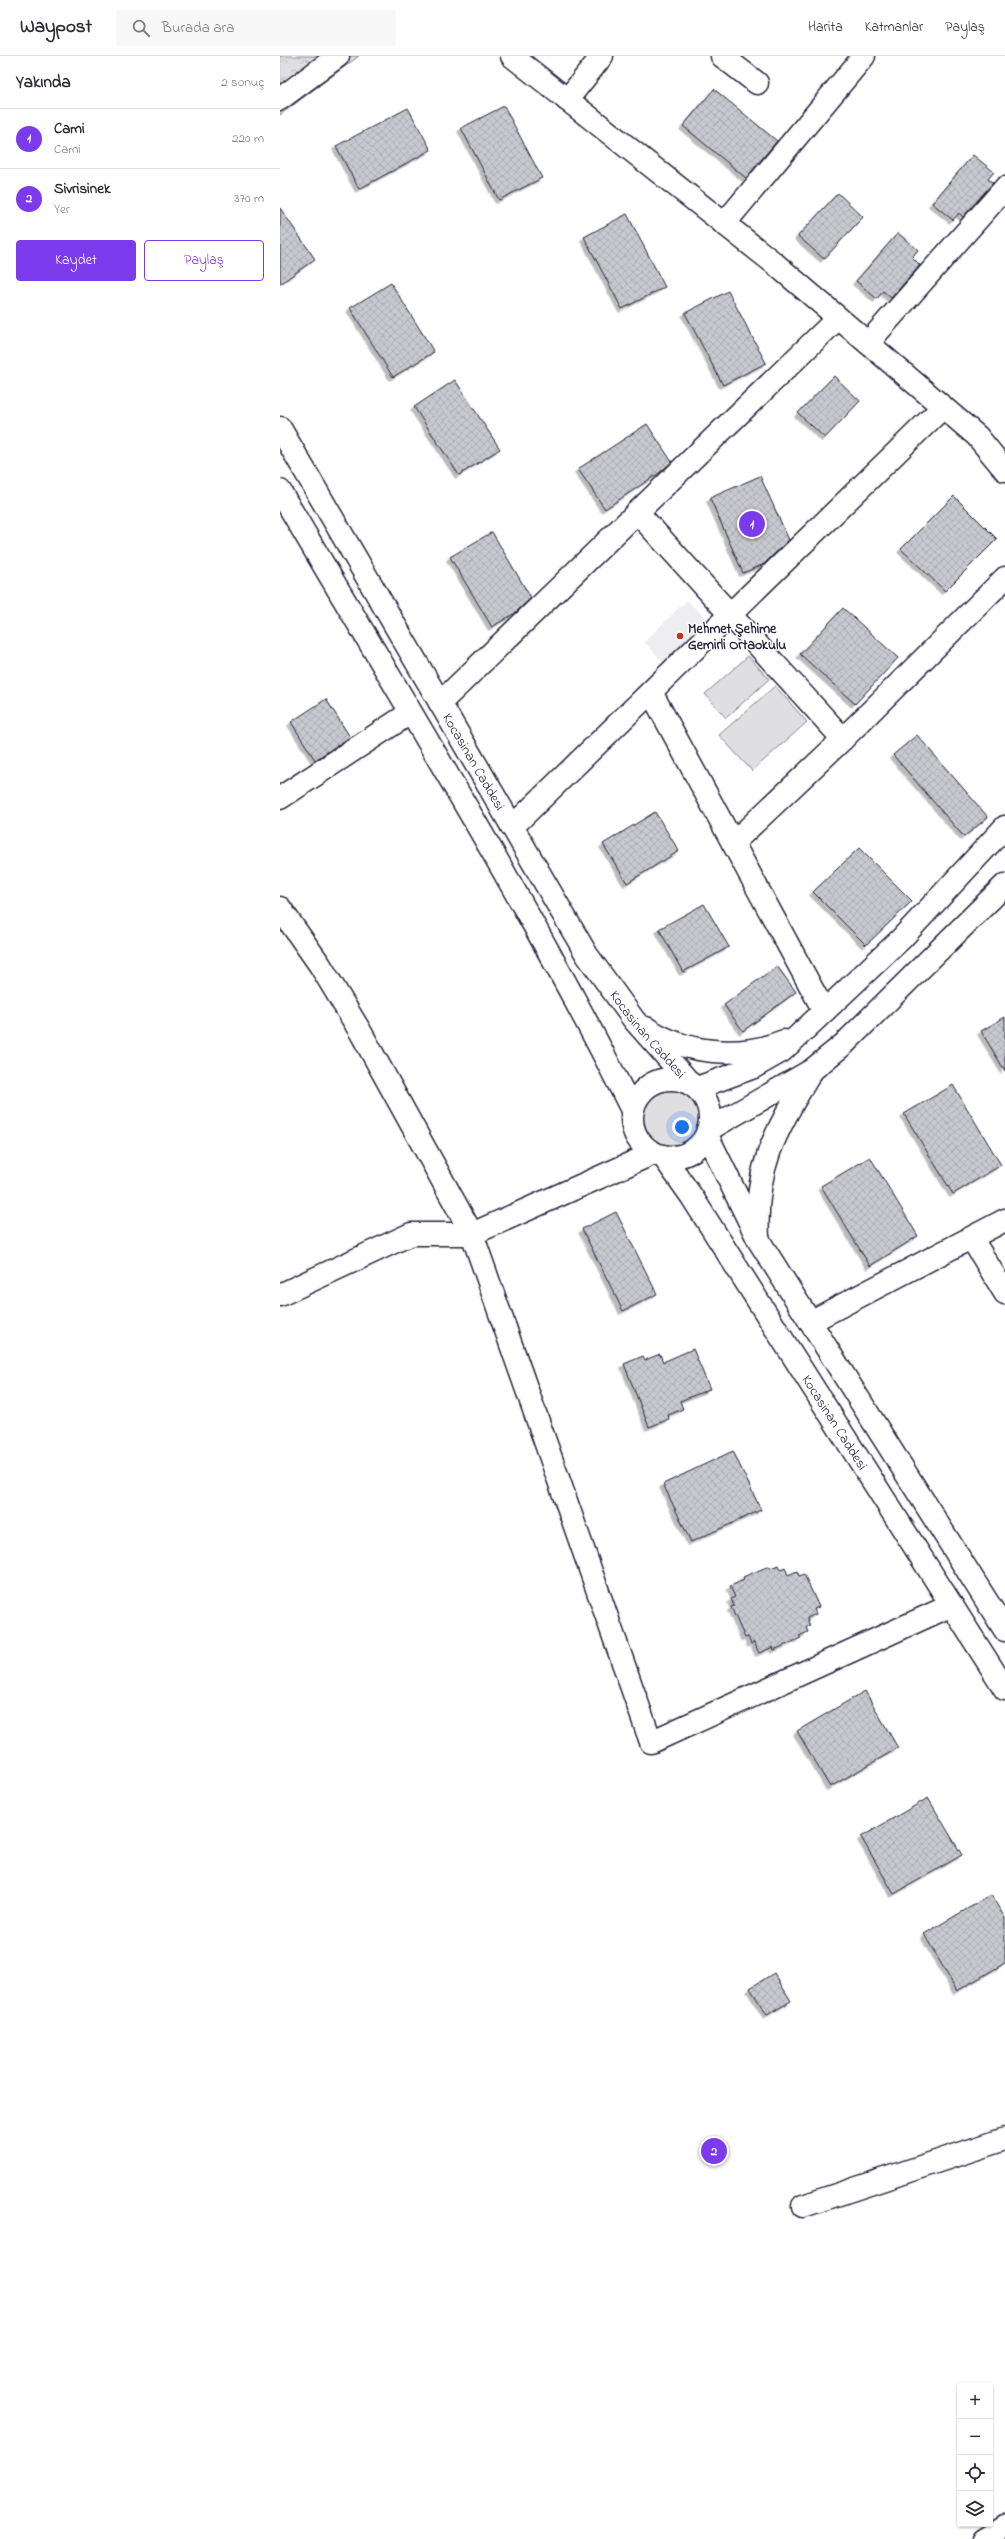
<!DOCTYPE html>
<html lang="tr">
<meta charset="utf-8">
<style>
:root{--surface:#fff;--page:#f7f7f7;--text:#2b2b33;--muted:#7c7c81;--line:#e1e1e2;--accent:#7c3aed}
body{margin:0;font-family:"Indie Flower",sans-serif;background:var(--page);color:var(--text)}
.controls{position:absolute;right:12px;bottom:12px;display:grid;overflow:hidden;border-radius:4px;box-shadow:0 1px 3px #0004}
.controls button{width:36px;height:36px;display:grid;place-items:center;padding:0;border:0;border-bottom:1px solid var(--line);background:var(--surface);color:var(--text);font:20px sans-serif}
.you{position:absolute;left:402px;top:1071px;width:14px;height:14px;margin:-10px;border:3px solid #fff;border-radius:50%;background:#1a73e8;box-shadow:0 0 0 6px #1a73e833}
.badge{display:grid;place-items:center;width:26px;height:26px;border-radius:50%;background:var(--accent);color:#fff;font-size:13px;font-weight:700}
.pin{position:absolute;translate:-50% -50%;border:2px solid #fff;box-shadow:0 1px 4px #0006}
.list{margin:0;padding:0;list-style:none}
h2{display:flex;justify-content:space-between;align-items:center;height:52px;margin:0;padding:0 16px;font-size:17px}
h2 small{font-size:13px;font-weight:400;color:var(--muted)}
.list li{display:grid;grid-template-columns:26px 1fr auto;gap:12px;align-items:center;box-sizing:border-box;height:60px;padding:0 16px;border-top:1px solid var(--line)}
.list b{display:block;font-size:15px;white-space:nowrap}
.list p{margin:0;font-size:13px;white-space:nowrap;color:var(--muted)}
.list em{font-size:13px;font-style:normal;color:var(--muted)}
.actions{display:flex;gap:8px;padding:12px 16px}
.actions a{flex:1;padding:9px 0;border:1px solid var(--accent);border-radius:4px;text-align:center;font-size:14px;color:var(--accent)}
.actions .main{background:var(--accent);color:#fff}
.icon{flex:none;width:22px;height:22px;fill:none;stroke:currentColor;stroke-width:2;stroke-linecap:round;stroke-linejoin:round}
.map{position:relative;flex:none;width:725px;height:2483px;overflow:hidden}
header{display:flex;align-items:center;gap:24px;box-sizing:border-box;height:56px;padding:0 20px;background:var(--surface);border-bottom:1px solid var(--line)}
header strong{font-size:19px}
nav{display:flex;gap:22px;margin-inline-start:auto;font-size:14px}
.search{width:280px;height:36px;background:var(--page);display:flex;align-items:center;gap:10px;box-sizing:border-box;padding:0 14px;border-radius:4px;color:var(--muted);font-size:15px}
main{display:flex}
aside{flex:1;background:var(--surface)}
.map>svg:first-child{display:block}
.built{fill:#eeeef1}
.grass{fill:#dfdfe2;stroke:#80808e}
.forest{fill:url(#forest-crowns);stroke:#80808e}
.building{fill:url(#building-cross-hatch);stroke:#22223b;filter:url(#shadow)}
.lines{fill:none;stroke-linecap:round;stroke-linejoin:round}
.minor-casing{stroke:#22223b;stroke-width:25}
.major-casing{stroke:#22223b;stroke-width:25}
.minor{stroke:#fff;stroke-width:22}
.major{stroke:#fff;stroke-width:22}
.poi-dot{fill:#c8321e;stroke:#fff;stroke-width:1.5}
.labels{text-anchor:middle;stroke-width:3;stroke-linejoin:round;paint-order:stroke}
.poi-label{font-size:14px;font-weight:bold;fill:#22223b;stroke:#fff;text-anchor:start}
.street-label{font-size:14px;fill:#22223b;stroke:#fff}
</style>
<header>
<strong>Waypost</strong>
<div class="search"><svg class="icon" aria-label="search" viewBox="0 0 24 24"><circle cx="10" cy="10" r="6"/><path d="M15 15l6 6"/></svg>Burada ara</div>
<nav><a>Harita</a><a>Katmanlar</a><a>Paylaş</a></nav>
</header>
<main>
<aside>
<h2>Yakında<small>2 sonuç</small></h2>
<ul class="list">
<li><span class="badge">1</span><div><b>Cami</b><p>Cami</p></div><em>220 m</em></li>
<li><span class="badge">2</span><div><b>Sivrisinek</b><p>Yer</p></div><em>370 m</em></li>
</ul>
<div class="actions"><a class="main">Kaydet</a><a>Paylaş</a></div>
</aside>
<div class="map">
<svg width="725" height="2483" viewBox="0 0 725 2483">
<defs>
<pattern id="forest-crowns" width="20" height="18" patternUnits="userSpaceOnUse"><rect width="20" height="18" fill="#dfdfe2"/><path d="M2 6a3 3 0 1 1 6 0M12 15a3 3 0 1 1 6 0" fill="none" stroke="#bfbfc3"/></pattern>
<pattern id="building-cross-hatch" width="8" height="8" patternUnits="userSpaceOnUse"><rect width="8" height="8" fill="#c8c8cf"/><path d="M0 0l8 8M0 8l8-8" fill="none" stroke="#acacb3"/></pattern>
<filter id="shadow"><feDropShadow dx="-3.5" dy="3.5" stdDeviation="0" flood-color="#0004"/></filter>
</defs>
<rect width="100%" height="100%" fill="#fff"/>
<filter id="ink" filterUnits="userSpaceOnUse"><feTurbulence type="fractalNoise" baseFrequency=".025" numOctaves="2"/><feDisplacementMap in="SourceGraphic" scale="8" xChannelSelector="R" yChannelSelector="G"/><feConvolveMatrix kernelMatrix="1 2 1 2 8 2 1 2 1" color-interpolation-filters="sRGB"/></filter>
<g filter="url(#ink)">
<path class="built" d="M 407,544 L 436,573 L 393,616 L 364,586 Z"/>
<g class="grass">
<path d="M 468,600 L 489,623 L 446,662 L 425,638 Z"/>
<path d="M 495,630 L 527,666 L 472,715 L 439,679 Z"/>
<circle cx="391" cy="1061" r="29"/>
</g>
<path class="forest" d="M 0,0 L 79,0 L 0,59 Z"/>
<g class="building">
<path d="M 434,33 L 497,85 L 466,122 L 403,70 Z"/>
<path d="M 224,50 L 262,122 L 219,144 L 181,72 Z"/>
<path d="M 128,52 L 151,94 L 79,133 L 56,90 Z"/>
<path d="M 693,99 L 714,116 L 708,123 L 713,127 L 683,161 L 679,157 L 673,164 L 652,147 Z"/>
<path d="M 558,137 L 583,161 L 544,203 L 518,180 Z"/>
<path d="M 0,152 L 35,203 L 0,228 Z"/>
<path d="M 347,158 L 385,231 L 342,253 L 304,181 Z"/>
<path d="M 618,177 L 638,194 L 632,201 L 640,209 L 611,242 L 603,235 L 597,243 L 576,225 Z"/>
<path d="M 111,227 L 154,296 L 113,321 L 70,252 Z"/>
<path d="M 448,235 L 486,307 L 443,329 L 405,257 Z"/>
<path d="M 554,320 L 580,345 L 545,382 L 518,357 Z"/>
<path d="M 175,324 L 220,393 L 179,419 L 134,351 Z"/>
<path d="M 367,368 L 392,406 L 379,417 L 325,453 L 298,413 Z"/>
<path d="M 480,420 L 509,484 L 484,508 L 463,517 L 430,442 Z"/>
<path d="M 674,440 L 717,483 L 665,535 L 621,493 Z"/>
<path d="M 212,476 L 251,542 L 235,557 L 212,571 L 170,501 Z"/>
<path d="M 563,552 L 618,602 L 575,648 L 520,598 Z"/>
<path d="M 46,643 L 70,681 L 35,704 L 11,666 Z"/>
<path d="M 637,679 L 708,761 L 684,781 L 613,699 Z"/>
<path d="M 375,756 L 399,795 L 347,827 L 323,788 Z"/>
<path d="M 579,792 L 632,845 L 586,889 L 533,836 Z"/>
<path d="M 424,848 L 449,891 L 403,916 L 379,873 Z"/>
<path d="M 497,910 L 516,936 L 463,975 L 444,949 Z"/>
<path d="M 725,961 L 725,1015 L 701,975 Z"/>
<path d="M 673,1029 L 721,1109 L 673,1138 L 624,1058 Z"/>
<path d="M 590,1101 L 638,1180 L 590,1210 L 541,1130 Z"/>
<path d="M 336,1156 L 377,1238 L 343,1255 L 302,1173 Z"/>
<path d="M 413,1293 L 430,1333 L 400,1345 L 403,1353 L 388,1359 L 389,1363 L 369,1371 L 344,1308 L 363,1300 L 365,1304 L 380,1298 L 383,1306 Z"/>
<path d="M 453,1395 L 481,1454 L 411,1486 L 383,1428 Z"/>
<path d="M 499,1509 L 501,1513 L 505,1511 L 508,1519 L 517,1515 L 519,1520 L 524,1518 L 539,1551 L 534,1553 L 536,1558 L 527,1562 L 530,1570 L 526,1571 L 528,1576 L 519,1580 L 521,1582 L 494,1594 L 493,1591 L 479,1597 L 474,1586 L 471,1588 L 468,1581 L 465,1582 L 451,1551 L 454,1550 L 451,1543 L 455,1541 L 450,1530 L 464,1524 L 463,1521 L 489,1510 L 490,1512 Z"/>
<path d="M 585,1635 L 618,1692 L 550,1731 L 517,1675 Z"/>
<path d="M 648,1742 L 682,1799 L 614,1838 L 581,1781 Z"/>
<path d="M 711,1839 L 725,1862 L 725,1907 L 677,1935 L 644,1878 Z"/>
<path d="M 494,1917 L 511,1945 L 487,1959 L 470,1932 Z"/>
</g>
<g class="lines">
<g class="minor-casing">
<g id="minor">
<path d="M 232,0 L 494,207 L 697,380 L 725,414"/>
<path d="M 442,0 L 477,27"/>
<path d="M 0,43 L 58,0"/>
<path d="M 287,44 L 322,0"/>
<path d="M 444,168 L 584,0"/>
<path d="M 588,287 L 725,132"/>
<path d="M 357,456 L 563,683"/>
<path d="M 371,636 L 544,955"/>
<path d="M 160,647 L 558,262"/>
<path d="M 0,742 L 130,657"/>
<path d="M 232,771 L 663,351"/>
<path d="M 453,787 L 563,683 L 725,522"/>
<path d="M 0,852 L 40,909 L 80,975 L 192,1178 L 371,1686 L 672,1549"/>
<path d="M 692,1183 L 725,1237"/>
<path d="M 0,1239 L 131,1178 L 192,1178 L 374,1097"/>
<path d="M 530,1266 L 725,1164"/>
<path d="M 523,2150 L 725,2083"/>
<path d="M 704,2483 L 725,2470"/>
</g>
</g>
<g class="major-casing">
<g id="major">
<path id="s1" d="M 0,372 L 307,899 L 354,964 L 409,1026"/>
<path d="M 0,435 C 120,640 246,842 352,1054"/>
<path d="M 366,972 C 405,998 460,1003 504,985"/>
<circle cx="391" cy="1062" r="39"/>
<path d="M 417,1032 L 474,1011 L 502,995 L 621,883 L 725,771"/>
<path d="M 428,1074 L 532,1014 L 564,988 L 725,829"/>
<path d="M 427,1079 L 479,1185 L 725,1574"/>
<path id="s2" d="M 383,1100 L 412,1141 L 725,1633"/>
<path d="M 478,1182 C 474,1110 496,1075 531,1016"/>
</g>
</g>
<use href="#minor" class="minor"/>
<use href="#major" class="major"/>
</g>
</g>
<circle class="poi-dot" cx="400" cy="580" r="4"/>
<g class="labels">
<g class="poi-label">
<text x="408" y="577">Mehmet Şehime<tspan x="408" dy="16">Gemirli Ortaokulu</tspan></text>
</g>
<g class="street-label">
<text dy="5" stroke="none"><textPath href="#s1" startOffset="386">Kocasinan Caddesi</textPath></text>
<text dy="5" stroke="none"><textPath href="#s1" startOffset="710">Kocasinan Caddesi</textPath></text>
<text dy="5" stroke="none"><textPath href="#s2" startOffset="317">Kocasinan Caddesi</textPath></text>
</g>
</g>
</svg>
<div class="controls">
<button>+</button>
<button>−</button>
<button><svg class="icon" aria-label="locate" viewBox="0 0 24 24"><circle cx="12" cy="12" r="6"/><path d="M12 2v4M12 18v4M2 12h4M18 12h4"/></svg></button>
<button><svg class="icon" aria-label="layers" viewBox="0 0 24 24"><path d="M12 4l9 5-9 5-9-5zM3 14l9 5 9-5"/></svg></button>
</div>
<div class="you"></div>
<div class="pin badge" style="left:472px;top:468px">1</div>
<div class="pin badge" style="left:434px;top:2095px">2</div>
</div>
</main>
